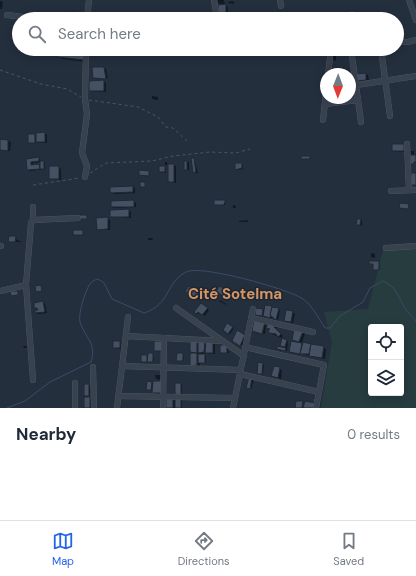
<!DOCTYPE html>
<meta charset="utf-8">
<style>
:root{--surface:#fff;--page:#f2f2f3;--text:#1f2937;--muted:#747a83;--line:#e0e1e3;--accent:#2563eb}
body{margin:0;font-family:"DM Sans",sans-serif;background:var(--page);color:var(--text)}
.controls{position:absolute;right:12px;bottom:12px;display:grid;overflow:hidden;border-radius:4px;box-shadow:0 2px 10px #0003}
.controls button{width:36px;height:36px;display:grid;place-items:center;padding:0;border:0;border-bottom:1px solid var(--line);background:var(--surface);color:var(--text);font:20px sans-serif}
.compass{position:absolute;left:320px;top:68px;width:36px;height:36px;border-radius:50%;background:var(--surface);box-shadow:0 2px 10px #0003;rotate:181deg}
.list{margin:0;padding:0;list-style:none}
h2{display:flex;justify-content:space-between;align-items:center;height:52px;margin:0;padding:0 16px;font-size:17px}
h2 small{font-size:13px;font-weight:400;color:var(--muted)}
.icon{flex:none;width:22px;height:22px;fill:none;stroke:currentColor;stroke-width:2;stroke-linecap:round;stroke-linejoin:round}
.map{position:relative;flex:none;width:416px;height:408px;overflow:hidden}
.search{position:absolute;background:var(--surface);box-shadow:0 2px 10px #0003;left:12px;right:12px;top:12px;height:44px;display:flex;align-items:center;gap:10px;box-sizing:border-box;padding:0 14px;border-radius:22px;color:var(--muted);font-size:15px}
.sheet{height:112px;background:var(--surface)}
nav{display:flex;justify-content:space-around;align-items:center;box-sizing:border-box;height:56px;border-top:1px solid var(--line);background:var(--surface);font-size:11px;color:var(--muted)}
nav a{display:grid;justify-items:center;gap:2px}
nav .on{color:var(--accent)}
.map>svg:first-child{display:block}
.green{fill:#263c3f;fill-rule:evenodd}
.shadow{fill:#0007;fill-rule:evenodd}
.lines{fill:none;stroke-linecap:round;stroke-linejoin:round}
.stream{stroke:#394c67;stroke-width:1}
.building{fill:#455162;stroke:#1f2835}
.minor-casing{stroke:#565f6c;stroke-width:6}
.path{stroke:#44595c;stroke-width:1;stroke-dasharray:3 3;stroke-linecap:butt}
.minor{stroke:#38414e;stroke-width:5.5}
.labels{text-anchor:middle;stroke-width:3;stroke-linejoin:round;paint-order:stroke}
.neighbourhood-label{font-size:15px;font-weight:bold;fill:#d59563;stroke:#1d2633}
</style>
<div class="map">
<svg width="416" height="408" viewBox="0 0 416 408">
<rect width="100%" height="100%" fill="#242f3e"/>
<path class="green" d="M 384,246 L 416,249 L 416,408 L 321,408 L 332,342 L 324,312 L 368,309 ZM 371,327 L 401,327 L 401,393 L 371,393 Z"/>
<g class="shadow">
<path d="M 218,0 L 224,0 L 225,5 L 228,7 L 228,15 L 219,13 L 222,5 L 218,3 Z"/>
<path d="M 0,1 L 3,2 L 2,9 L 0,9 Z"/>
<path d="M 233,1 L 235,4 L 228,3 L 228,2 Z"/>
<path d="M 355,12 L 357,18 L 349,17 Z"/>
<path d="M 18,28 L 19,29 L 19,35 L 17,34 Z"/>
<path d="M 59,49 L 80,49 L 88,62 L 62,59 L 58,57 Z"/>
<path d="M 333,56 L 336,56 L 336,61 L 333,60 Z"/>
<path d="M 104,68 L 106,69 L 108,78 L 95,77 Z"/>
<path d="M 366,74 L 368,75 L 369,81 L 357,80 Z"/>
<path d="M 104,81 L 106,83 L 106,92 L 90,91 Z"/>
<path d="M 152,96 L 158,97 L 158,100 L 152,99 Z"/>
<path d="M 45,133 L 47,135 L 47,143 L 29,142 L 34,135 L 37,136 Z"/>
<path d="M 8,141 L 11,142 L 10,151 L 0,150 Z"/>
<path d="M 403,145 L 406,146 L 406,152 L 393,151 Z"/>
<path d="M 411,151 L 414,151 L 414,155 L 411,154 Z"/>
<path d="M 39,158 L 41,162 L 45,163 L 45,169 L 30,171 L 28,169 L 27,159 ZM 41,162 L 41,166 L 33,166 L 33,163 Z"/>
<path d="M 194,159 L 198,173 L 195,173 L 194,172 Z"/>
<path d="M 165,162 L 167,162 L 167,165 L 176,166 L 176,183 L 169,181 L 169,165 L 165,165 Z"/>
<path d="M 185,162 L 189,162 L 189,170 L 185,169 Z"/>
<path d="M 236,164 L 243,165 L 243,169 L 236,170 Z"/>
<path d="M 58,167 L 61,169 L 61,180 L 50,178 Z"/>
<path d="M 165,167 L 166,173 L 160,172 Z"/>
<path d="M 133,187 L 135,188 L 135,193 L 114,194 L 111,192 Z"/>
<path d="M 133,201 L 136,203 L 136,207 L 114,208 L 112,207 Z"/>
<path d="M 224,201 L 226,201 L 225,205 L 215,205 Z"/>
<path d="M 233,205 L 235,205 L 236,208 L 233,208 Z"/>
<path d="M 129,210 L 131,212 L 131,218 L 111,216 Z"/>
<path d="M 107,218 L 110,220 L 110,230 L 98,229 Z"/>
<path d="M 247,220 L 249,222 L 239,222 L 239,221 Z"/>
<path d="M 361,220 L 362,221 L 362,226 L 357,224 Z"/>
<path d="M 15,237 L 17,240 L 22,242 L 9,242 Z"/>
<path d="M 148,238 L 152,238 L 153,240 L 148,240 Z"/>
<path d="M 371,253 L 375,254 L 375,258 L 371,257 Z"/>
<path d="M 379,262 L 380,270 L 375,270 L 374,264 L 370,263 Z"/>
<path d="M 222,288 L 231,295 L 229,299 L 217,290 Z"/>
<path d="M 192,289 L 201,296 L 198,299 L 196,298 Z"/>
<path d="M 220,300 L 226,304 L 226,305 L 219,301 Z"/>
<path d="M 43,302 L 45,304 L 47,313 L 39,314 L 36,313 L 38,309 L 35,307 Z"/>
<path d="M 204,306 L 209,310 L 205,316 L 200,312 L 199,314 L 195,312 Z"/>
<path d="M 271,307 L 280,310 L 278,320 L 273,316 L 272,318 L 256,315 L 263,310 L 265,311 Z"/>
<path d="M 292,312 L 295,314 L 293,323 L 285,321 Z"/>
<path d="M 255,320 L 277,327 L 276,329 L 283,336 L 281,338 L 272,334 L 270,332 L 272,330 L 266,327 L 265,334 L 255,332 L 253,331 Z"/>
<path d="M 228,324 L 234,328 L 230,334 L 224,330 Z"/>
<path d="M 295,330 L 305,333 L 302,343 L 326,349 L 325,359 L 290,351 Z"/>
<path d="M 238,331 L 247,337 L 243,346 L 234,340 Z"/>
<path d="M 282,340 L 288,341 L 287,351 L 279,350 Z"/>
<path d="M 120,342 L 121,349 L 114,348 Z"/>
<path d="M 191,342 L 212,343 L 215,344 L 215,354 L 203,353 L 206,356 L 206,363 L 200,363 L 200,366 L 194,366 L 191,365 L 195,354 L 191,352 Z"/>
<path d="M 23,346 L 30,346 L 32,347 L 24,348 Z"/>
<path d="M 227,346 L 229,353 L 221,352 Z"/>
<path d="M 153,354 L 154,362 L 142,361 L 142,356 Z"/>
<path d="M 183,354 L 184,361 L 178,360 Z"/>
<path d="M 262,364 L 264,365 L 263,374 L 258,373 Z"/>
<path d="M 274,367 L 282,370 L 281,379 L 273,376 Z"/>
<path d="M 155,375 L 161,375 L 161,380 L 156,379 Z"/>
<path d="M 250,378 L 254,379 L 251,389 L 249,388 Z"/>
<path d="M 152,383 L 154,384 L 164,394 L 156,394 L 153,390 L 147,389 Z"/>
<path d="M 180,384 L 182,385 L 182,395 L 176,394 Z"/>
<path d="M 85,385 L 91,386 L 90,396 L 85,395 Z"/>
<path d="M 90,398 L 91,408 L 87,408 Z"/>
<path d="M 167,398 L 182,399 L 182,408 L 167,408 Z"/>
</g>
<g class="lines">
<path class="stream" d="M 7,408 L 25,401 L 50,382 L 91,362 C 97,343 85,338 80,322 C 78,314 85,291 90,284 C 92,281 95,280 98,279 L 104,283 L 112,299 L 144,313 C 171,304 165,283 186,272 C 199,264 289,289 303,299 C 312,305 319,319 325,328 L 330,328 L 340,316 L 363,302 L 370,288 L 383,281 C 396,286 398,297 405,308 C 408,313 413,317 416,321"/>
</g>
<g class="building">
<path d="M 226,4 L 226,14 L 218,14 L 218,5 Z"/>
<path d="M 70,11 L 77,12 L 76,19 L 70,19 Z"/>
<path d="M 348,11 L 355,11 L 355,17 L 348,18 Z"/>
<path d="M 58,49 L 85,49 L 84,60 L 57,57 Z"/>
<path d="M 92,67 L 104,67 L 106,79 L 93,78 Z"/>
<path d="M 366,73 L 366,80 L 356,81 L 356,74 Z"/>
<path d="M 104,80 L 104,91 L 89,91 L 89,81 Z"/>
<path d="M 45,132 L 45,142 L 36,142 L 36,133 Z"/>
<rect x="28" y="134" width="7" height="9"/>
<path d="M 0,139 L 8,140 L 8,151 L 0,150 Z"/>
<rect x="392" y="144" width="12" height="7"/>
<path d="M 410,155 L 416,155 L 416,162 L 414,162 L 414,164 L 410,164 Z"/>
<rect x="301" y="156" width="9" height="3"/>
<path d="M 39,157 L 39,161 L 31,162 L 31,165 L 39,164 L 40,169 L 27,170 L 26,159 Z"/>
<path d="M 191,158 L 194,158 L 196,172 L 193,173 Z"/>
<rect x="40" y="161" width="4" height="8"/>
<rect x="184" y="161" width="3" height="9"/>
<path d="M 235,163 L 242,163 L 242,168 L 235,170 Z"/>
<rect x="168" y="164" width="6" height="18"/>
<rect x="49" y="166" width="10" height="13"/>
<rect x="159" y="166" width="6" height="6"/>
<path d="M 139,170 L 149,171 L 149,176 L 139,175 Z"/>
<rect x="411" y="173" width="5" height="12"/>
<rect x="140" y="182" width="5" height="5"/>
<path d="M 133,186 L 133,192 L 110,193 L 110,187 Z"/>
<path d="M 134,200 L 134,207 L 111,207 L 111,201 Z"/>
<path d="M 214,200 L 225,200 L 225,203 L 223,205 L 214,205 Z"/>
<path d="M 400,203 L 409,204 L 408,209 L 399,208 Z"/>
<path d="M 129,209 L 129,217 L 110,217 L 110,210 Z"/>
<rect x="79" y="215" width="8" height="4"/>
<path d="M 108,217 L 108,229 L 97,230 L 96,218 Z"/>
<path d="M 357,219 L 361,219 L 360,225 L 356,225 Z"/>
<rect x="73" y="230" width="10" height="5"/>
<path d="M 9,236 L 16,236 L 15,242 L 8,242 Z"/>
<path d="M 369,261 L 379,261 L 379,270 L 373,270 L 373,264 L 369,264 Z"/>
<path d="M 41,285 L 42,291 L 36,292 L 35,286 Z"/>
<path d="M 189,286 L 199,294 L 195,299 L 185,291 Z"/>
<path d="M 220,286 L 229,292 L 226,299 L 216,291 Z"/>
<path d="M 10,291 L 18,291 L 18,295 L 11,296 Z"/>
<path d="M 43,301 L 45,312 L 35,313 L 35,310 L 38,310 L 37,308 L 34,308 L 34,303 Z"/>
<path d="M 201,303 L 208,308 L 202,315 L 198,312 L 196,314 L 194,312 Z"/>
<path d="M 265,305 L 272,306 L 270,318 L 263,316 Z"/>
<path d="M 272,307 L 279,308 L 276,320 L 270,315 Z"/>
<path d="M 256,308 L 263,309 L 262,316 L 255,315 Z"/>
<path d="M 286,310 L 293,311 L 291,322 L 284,321 Z"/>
<path d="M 254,319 L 265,322 L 262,334 L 252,331 Z"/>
<path d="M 227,323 L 233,327 L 228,334 L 223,330 Z"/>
<path d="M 268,323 L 275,324 L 274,327 L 281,334 L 278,337 L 276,334 L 269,333 L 268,331 L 270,329 L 266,328 Z"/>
<path d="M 294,329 L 303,331 L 299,342 L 292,340 Z"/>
<path d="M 237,330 L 245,335 L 240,346 L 232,341 Z"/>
<path d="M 282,338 L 287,340 L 285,347 L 280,346 Z"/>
<rect x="113" y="341" width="7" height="7"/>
<rect x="154" y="341" width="8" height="10"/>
<path d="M 190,341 L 197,341 L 197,353 L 190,352 Z"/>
<path d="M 198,341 L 205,341 L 204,352 L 198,353 Z"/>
<path d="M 206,341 L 213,342 L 213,353 L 205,353 Z"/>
<path d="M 291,341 L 302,343 L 300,354 L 289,352 Z"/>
<path d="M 303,342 L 311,344 L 309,354 L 300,354 Z"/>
<path d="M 311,344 L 324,346 L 322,358 L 309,356 Z"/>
<rect x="220" y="345" width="7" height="8"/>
<path d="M 277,346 L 286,348 L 285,351 L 277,349 Z"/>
<path d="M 148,353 L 153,353 L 153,362 L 147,362 Z"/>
<path d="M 177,353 L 183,353 L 183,361 L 176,361 Z"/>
<path d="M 190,353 L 197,353 L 197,365 L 190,366 Z"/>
<rect x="198" y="354" width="7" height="9"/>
<rect x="141" y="355" width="6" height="7"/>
<path d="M 258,362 L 263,363 L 262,374 L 257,374 Z"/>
<path d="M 274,366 L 280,367 L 278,378 L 271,376 Z"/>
<path d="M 249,377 L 252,378 L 250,389 L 246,388 Z"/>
<path d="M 147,381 L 152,382 L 151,390 L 146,390 Z"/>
<path d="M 153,381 L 162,381 L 162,393 L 152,393 Z"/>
<path d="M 175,383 L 181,383 L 181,395 L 175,394 Z"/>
<rect x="84" y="384" width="5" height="12"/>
<rect x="84" y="397" width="6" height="11"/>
<rect x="166" y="397" width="7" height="11"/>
<rect x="175" y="398" width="6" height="10"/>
<path d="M 296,401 L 303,401 L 302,408 L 295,408 Z"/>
<path d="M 305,401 L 315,403 L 314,408 L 303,408 Z"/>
</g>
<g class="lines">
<g class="minor-casing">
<g id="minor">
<path d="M 214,0 L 217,19"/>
<path d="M 280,0 L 281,6"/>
<path d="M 409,0 L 416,20"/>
<path d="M 7,15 L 40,19"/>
<path d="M 87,19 L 89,0"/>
<path d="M 397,42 L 408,42 L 416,40"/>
<path d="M 351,49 L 361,122"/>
<path d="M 381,49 L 390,116"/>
<path d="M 328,74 L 331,49"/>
<path d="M 350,86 L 416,76"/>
<path d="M 325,104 L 358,100"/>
<path d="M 323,120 L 326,93"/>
<path d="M 407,144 L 409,190"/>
<path d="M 85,177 L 87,166 L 82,153 L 87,114 L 85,99 L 86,49"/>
<path d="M 391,191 L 416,190"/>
<path d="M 33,220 L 78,218"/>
<path d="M 0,246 L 1,246"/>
<path d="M 386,248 L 416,246"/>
<path d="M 26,285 L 33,380"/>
<path d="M 0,291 L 26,285 L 31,223 L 33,220 L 33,207"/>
<path d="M 176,308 L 244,356"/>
<path d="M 251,318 L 313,332"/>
<path d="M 126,336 L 222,341"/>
<path d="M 245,347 L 324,365 L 316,408"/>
<path d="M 122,366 L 241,370"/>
<path d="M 93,367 L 94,408"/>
<path d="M 240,374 L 319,392"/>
<path d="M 75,383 L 75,408"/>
<path d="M 118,396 L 235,398"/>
<path d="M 117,408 L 128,317"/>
<path d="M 163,408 L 164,338"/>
<path d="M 233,408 L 253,309"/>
</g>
</g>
<g class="path">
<path d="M 0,70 L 41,84 L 67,89 L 81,97"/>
<path d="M 89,100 L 138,107 L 158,117 L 166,127 L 173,128 L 187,141"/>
<path d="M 90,173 L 106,163 L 152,161 L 173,156 L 210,152 L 236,153 L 250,149"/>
<path d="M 33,185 L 80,178"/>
</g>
<use href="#minor" class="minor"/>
</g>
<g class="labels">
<g class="neighbourhood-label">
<text x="235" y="299">Cité Sotelma</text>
</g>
</g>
</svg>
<div class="controls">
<button><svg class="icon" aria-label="locate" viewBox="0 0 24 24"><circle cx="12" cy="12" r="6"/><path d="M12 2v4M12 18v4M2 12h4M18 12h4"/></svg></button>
<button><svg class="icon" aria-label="layers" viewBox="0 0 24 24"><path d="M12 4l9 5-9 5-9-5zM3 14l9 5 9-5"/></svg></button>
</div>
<svg class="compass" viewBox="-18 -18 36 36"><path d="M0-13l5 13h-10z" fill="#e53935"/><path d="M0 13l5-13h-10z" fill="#747a83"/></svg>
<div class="search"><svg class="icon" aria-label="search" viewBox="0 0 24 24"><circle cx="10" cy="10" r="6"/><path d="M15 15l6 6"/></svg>Search here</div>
</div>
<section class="sheet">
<h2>Nearby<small>0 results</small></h2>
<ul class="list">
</ul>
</section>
<nav>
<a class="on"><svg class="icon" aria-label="map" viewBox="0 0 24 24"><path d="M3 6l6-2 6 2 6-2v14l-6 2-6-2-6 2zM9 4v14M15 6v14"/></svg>Map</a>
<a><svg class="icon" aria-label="directions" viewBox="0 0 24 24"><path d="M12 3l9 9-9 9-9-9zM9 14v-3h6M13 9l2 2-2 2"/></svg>Directions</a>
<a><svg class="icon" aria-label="saved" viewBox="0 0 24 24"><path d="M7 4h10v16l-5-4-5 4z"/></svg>Saved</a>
</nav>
